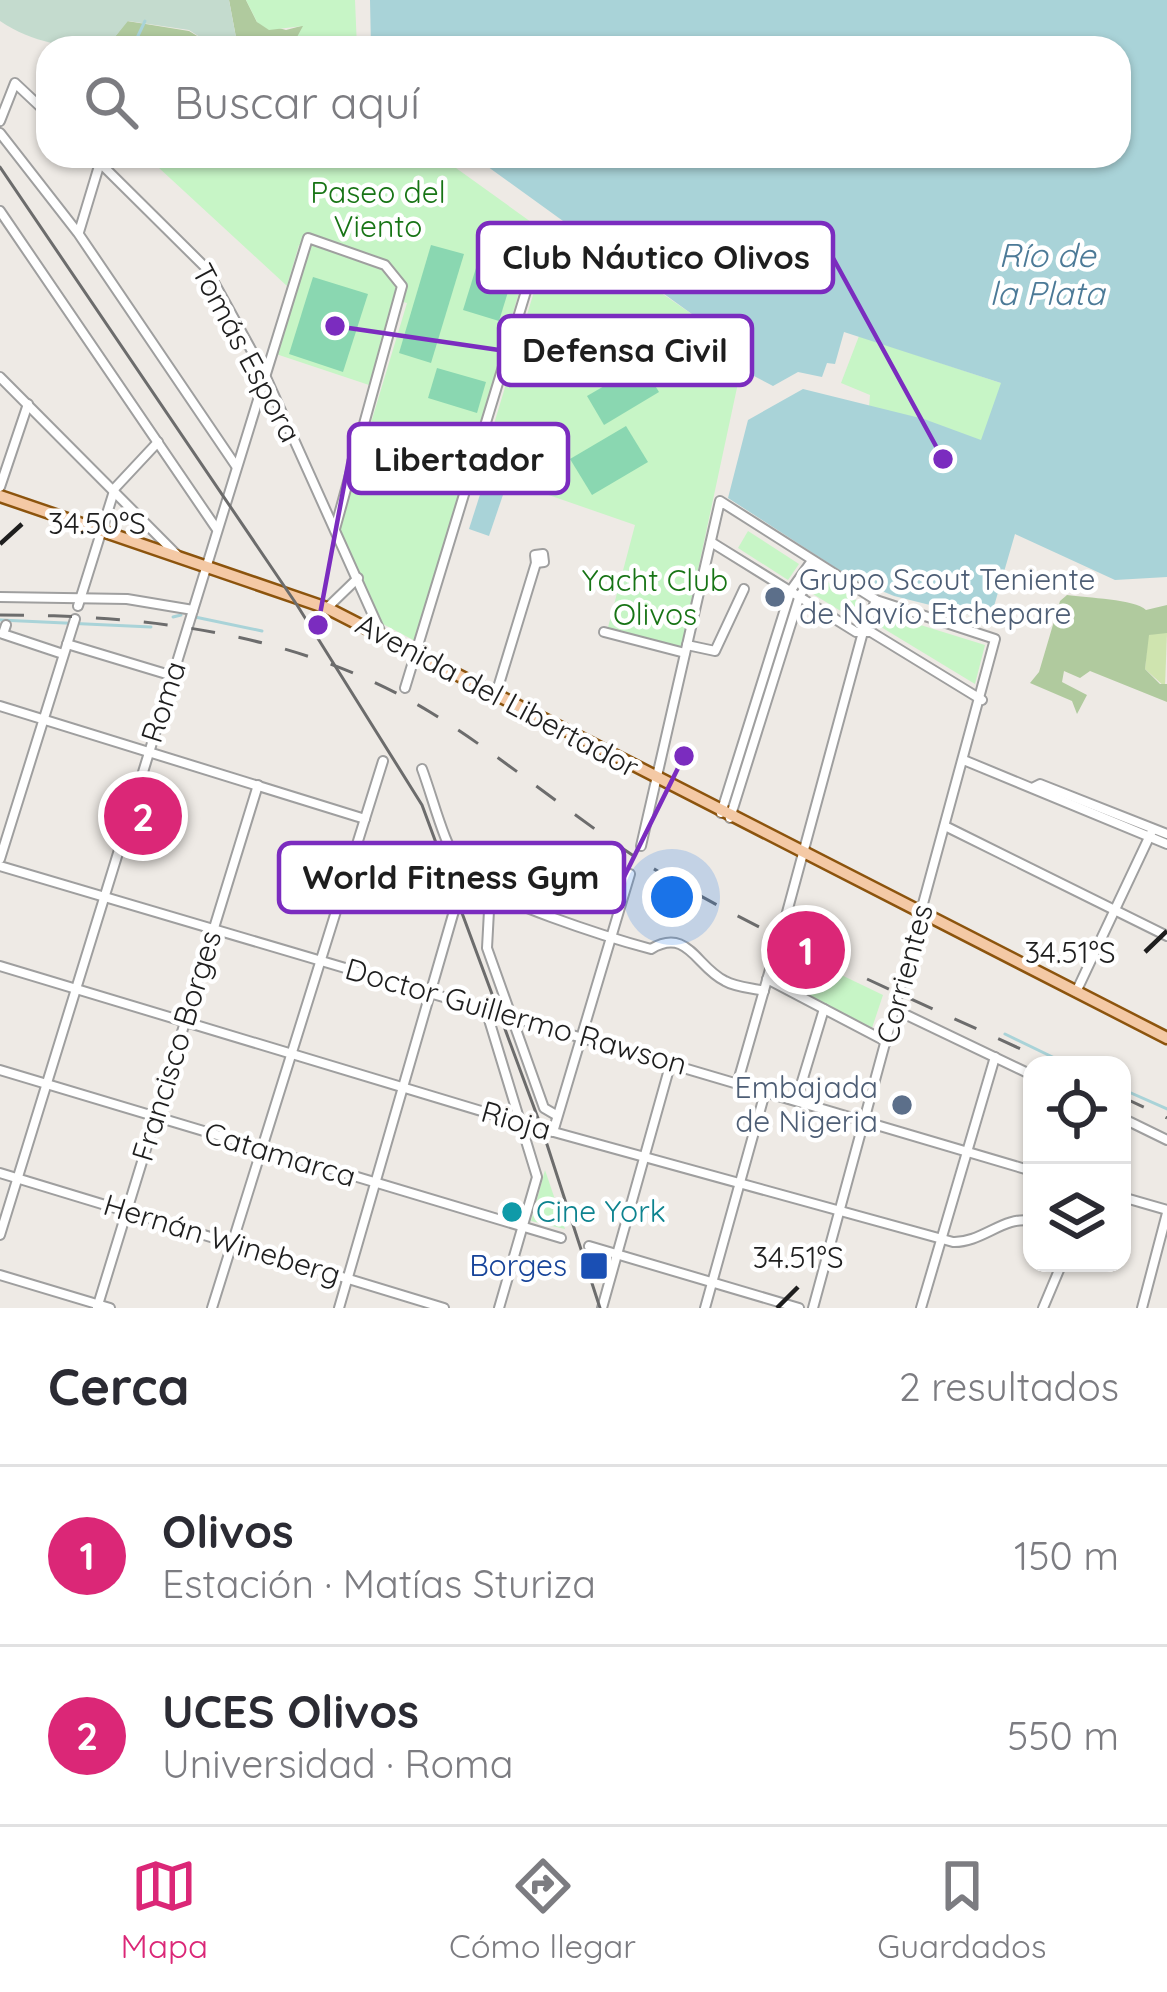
<!DOCTYPE html>
<html lang="es">
<meta charset="utf-8">
<style>
:root{--surface:#fff;--page:#f7f7f7;--text:#2b2b33;--muted:#7c7c81;--line:#e1e1e2;--accent:#db2777}
body{margin:0;font-family:Quicksand,sans-serif;background:var(--page);color:var(--text)}
.controls{position:absolute;right:36px;bottom:36px;display:grid;overflow:hidden;border-radius:24px;box-shadow:0 3px 9px #0004}
.controls button{width:108px;height:108px;display:grid;place-items:center;padding:0;border:0;border-bottom:3px solid var(--line);background:var(--surface);color:var(--text);font:60px sans-serif}
.you{position:absolute;left:672px;top:897px;width:42px;height:42px;margin:-30px;border:9px solid #fff;border-radius:50%;background:#1a73e8;box-shadow:0 0 0 18px #1a73e833}
.badge{display:grid;place-items:center;width:78px;height:78px;border-radius:50%;background:var(--accent);color:#fff;font-size:39px;font-weight:700}
.pin{position:absolute;translate:-50% -50%;border:6px solid #fff;box-shadow:0 3px 12px #0006}
.list{margin:0;padding:0;list-style:none}
h2{display:flex;justify-content:space-between;align-items:center;height:156px;margin:0;padding:0 48px;font-size:51px}
h2 small{font-size:39px;font-weight:400;color:var(--muted)}
.list li{display:grid;grid-template-columns:78px 1fr auto;gap:36px;align-items:center;box-sizing:border-box;height:180px;padding:0 48px;border-top:3px solid var(--line)}
.list b{display:block;font-size:45px;white-space:nowrap}
.list p{margin:0;font-size:39px;white-space:nowrap;color:var(--muted)}
.list em{font-size:39px;font-style:normal;color:var(--muted)}
.icon{flex:none;width:66px;height:66px;fill:none;stroke:currentColor;stroke-width:2;stroke-linecap:round;stroke-linejoin:round}
.map{position:relative;flex:none;width:1167px;height:1308px;overflow:hidden}
.search{position:absolute;background:var(--surface);box-shadow:0 3px 9px #0004;left:36px;right:36px;top:36px;height:132px;display:flex;align-items:center;gap:30px;box-sizing:border-box;padding:0 42px;border-radius:36px;color:var(--muted);font-size:45px}
.sheet{height:516px;background:var(--surface)}
nav{display:flex;justify-content:space-around;align-items:center;box-sizing:border-box;height:168px;border-top:3px solid var(--line);background:var(--surface);font-size:33px;color:var(--muted)}
nav a{display:grid;justify-items:center;gap:6px}
nav .on{color:var(--accent)}
.map>svg:first-child{display:block}
.grass{fill:#cfe4af}
.forest{fill:#b0ca9e}
.wetland{fill:#c4dbce}
.park{fill:#c7f5c6}
.pitch{fill:#8ad7b1}
.water{fill:#a9d3d8}
.lines{fill:none;stroke-linecap:round;stroke-linejoin:round}
.stream{stroke:#a9d3d8;stroke-width:3}
.minor-casing{stroke:#9f9f9f;stroke-width:12}
.major-casing{stroke:#8c540d;stroke-width:15}
.minor{stroke:#fff;stroke-width:8}
.major{stroke:#f4c9a5;stroke-width:10}
.tram{stroke:#6c6c6c;stroke-width:3}
.rail{stroke:#6c6c6c;stroke-width:3;stroke-dasharray:24 24;stroke-linecap:butt}
.ticks{fill:none;stroke:#1e1e1e;stroke-width:4.5}
.service-dot{fill:#5c6f8a;stroke:#fff;stroke-width:4.5}
.culture-dot{fill:#0f9aa8;stroke:#fff;stroke-width:4.5}
.transit-dot{fill:#1a4fb4;stroke:#fff;stroke-width:4.5}
.labels{text-anchor:middle;stroke-width:9;stroke-linejoin:round;paint-order:stroke}
.park-label{font-size:30px;fill:#177415;stroke:#fff}
.street-label{font-size:30px;fill:#1e1e1e;stroke:#fff}
.service-label{font-size:30px;fill:#4e5e75;stroke:#fff;text-anchor:start}
.culture-label{font-size:30px;fill:#0d838f;stroke:#fff;text-anchor:start}
.transit-label{font-size:30px;fill:#164399;stroke:#fff;text-anchor:end}
.water-label{font-size:33px;font-style:italic;fill:#4c7a97;stroke:#fff}
.ticks-label{font-size:30px;text-anchor:middle;fill:#1e1e1e;stroke:#fff;stroke-width:9;stroke-linejoin:round;paint-order:stroke}
.leader{fill:none;stroke:#7b2cbf;stroke-width:4.5}
.callout-dot{fill:#7b2cbf;stroke:#fff;stroke-width:4.5}
.callout{fill:#fff;stroke:#7b2cbf;stroke-width:4.5}
.callout-label{font-size:33px;text-anchor:middle;font-weight:bold;fill:#1e1e1e}
</style>
<div class="map">
<svg width="1167" height="1308" viewBox="0 0 1167 1308">
<rect width="100%" height="100%" fill="#eeeae5"/>
<path class="grass" d="M 1164,631 L 1167,633 L 1165,687 L 1145,669 L 1148,635 Z"/>
<g class="forest">
<path d="M 229,0 L 246,0 L 257,22 L 286,30 L 305,25 L 291,48 L 238,48 Z"/>
<path d="M 127,21 L 189,31 L 217,48 L 148,42 L 106,48 Z"/>
<path d="M 1067,595 C 1087,598 1135,599 1146,610 L 1167,605 L 1167,633 L 1149,635 L 1145,669 L 1160,684 L 1167,684 L 1167,702 L 1090,671 L 1080,678 L 1064,671 L 1062,682 L 1087,695 L 1077,714 L 1072,701 L 1030,683 L 1039,672 L 1060,601 Z"/>
</g>
<path class="wetland" d="M 0,0 L 229,0 L 238,48 L 217,48 L 189,30 L 128,21 L 106,48 C 67,48 33,43 0,21 Z"/>
<g class="park">
<path d="M 246,0 L 355,0 L 357,48 L 291,48 L 303,26 L 269,30 L 257,22 Z"/>
<path d="M 146,156 L 451,156 L 449,163 L 538,227 L 417,642 L 383,624 L 339,529 L 407,303 L 396,300 L 369,385 L 273,353 L 308,248 L 299,245 L 287,286 Z"/>
<path d="M 563,225 L 696,317 L 696,336 L 736,342 L 733,364 L 741,369 L 680,654 L 606,635 L 635,525 L 514,483 L 483,460 L 553,229 Z"/>
<path d="M 859,336 L 1013,387 L 966,528 L 909,416 L 869,407 L 870,395 L 841,383 Z"/>
<path d="M 748,531 L 799,564 L 788,580 L 738,548 Z"/>
<path d="M 818,576 L 867,607 L 857,621 L 808,591 Z"/>
<path d="M 885,614 L 985,645 L 975,684 L 881,627 Z"/>
<path d="M 808,959 L 883,995 L 872,1028 L 798,989 Z"/>
<path d="M 545,1170 L 565,1229 L 531,1221 Z"/>
</g>
<g class="pitch">
<path d="M 431,245 L 464,254 L 431,363 L 399,353 Z"/>
<path d="M 480,255 L 516,266 L 499,321 L 463,310 Z"/>
<path d="M 313,277 L 368,294 L 343,372 L 289,354 Z"/>
<path d="M 642,364 L 659,392 L 604,425 L 587,396 Z"/>
<path d="M 437,368 L 486,382 L 477,413 L 428,398 Z"/>
<path d="M 626,426 L 648,462 L 592,495 L 570,459 Z"/>
</g>
<g class="water">
<path d="M 370,0 L 1167,0 L 1167,577 L 1115,580 L 1015,534 L 990,620 L 894,596 L 853,579 L 728,498 L 748,420 L 803,389 L 924,419 L 981,440 L 1001,383 L 844,332 L 835,364 L 827,363 L 822,377 L 798,372 L 773,386 L 733,365 L 735,342 L 725,337 L 715,345 L 696,337 L 696,317 L 473,156 L 1119,156 L 1119,48 L 371,48 Z"/>
<path d="M 484,482 L 505,489 L 489,536 L 469,529 Z"/>
</g>
<g class="lines">
<g class="stream">
<path d="M 137,38 L 145,21"/>
<path d="M 173,617 L 181,615"/>
<path d="M 195,617 L 262,631"/>
<path d="M 0,620 L 151,627"/>
<path d="M 1005,1034 L 1069,1065"/>
<path d="M 1122,1089 L 1167,1109"/>
</g>
<g class="minor-casing">
<g id="minor">
<path d="M 0,121 L 15,83 L 48,114"/>
<path d="M 0,133 L 78,233 L 236,466"/>
<path d="M 93,156 L 206,268 L 264,373 L 381,633"/>
<path d="M 0,211 L 216,528"/>
<path d="M 79,232 L 102,156"/>
<path d="M 0,377 L 178,556"/>
<path d="M 0,487 L 28,404"/>
<path d="M 711,542 L 856,632 L 871,632 L 982,700"/>
<path d="M 543,554 L 544,562 L 536,563 L 535,555 Z"/>
<path d="M 0,597 L 127,599 L 193,610"/>
<path d="M 78,606 L 115,488 L 158,442"/>
<path d="M 327,608 L 358,578"/>
<path d="M 6,625 L 3,634 L 63,654"/>
<path d="M 604,632 L 685,653"/>
<path d="M 67,644 L 173,676"/>
<path d="M 687,645 L 715,651 L 744,589"/>
<path d="M 405,688 L 541,242"/>
<path d="M 496,694 L 536,563"/>
<path d="M 0,706 L 365,819"/>
<path d="M 966,761 L 1167,844"/>
<path d="M 422,769 C 434,801 443,843 463,872 C 480,898 617,940 651,949 C 688,927 696,967 725,981 C 735,987 752,988 764,991"/>
<path d="M 1034,787 L 1040,784 L 1167,834"/>
<path d="M 721,813 L 791,590 L 811,562"/>
<path d="M 730,818 L 800,595 L 819,568"/>
<path d="M 947,827 L 1167,936"/>
<path d="M 641,846 L 720,501 L 876,600 L 995,639 L 813,1308"/>
<path d="M 0,859 L 75,619"/>
<path d="M 0,866 L 1032,1171"/>
<path d="M 490,892 L 487,948 L 544,1108 L 556,1115"/>
<path d="M 783,927 L 863,632 L 876,600"/>
<path d="M 0,966 L 521,1123 L 953,1242 C 982,1243 1004,1215 1032,1221"/>
<path d="M 767,979 L 887,1042"/>
<path d="M 1076,992 L 1153,829"/>
<path d="M 486,1010 L 537,1177 L 499,1308"/>
<path d="M 896,1010 L 1032,1075"/>
<path d="M 0,1070 L 561,1238"/>
<path d="M 738,1081 L 775,952"/>
<path d="M 797,1098 L 824,1009"/>
<path d="M 1122,1118 L 1167,1140"/>
<path d="M 553,1132 L 630,874"/>
<path d="M 0,1173 L 444,1308"/>
<path d="M 1122,1197 L 1167,1210"/>
<path d="M 0,1235 L 308,238 L 385,265 L 402,286 L 335,529"/>
<path d="M 589,1246 L 799,1308"/>
<path d="M 0,1275 L 110,1308"/>
<path d="M 97,1308 L 258,785"/>
<path d="M 212,1308 L 383,761"/>
<path d="M 339,1308 L 454,911"/>
<path d="M 602,1308 L 671,1062"/>
<path d="M 705,1308 L 766,1089"/>
<path d="M 921,1308 L 995,1057"/>
<path d="M 1043,1308 L 1062,1263"/>
<path d="M 1142,1308 L 1167,1213"/>
</g>
</g>
<g class="major-casing">
<path id="major" d="M 0,496 L 327,608 L 1167,1038"/>
</g>
<use href="#minor" class="minor"/>
<use href="#major" class="major"/>
<path class="tram" d="M 0,167 L 297,605 L 422,805 L 542,1129 L 600,1308"/>
<g class="rail">
<path d="M 0,615 C 149,615 300,633 430,712 C 513,763 586,829 669,878 C 792,950 926,1004 1055,1065"/>
<path d="M 1122,1097 L 1167,1118"/>
</g>
</g>
<path class="ticks" d="M 0,544 L 22,524M 1145,952 L 1167,931M 777,1308 L 798,1287"/>
<g class="service-dot">
<circle cx="775" cy="597" r="12"/>
<circle cx="902" cy="1105" r="12"/>
</g>
<circle class="culture-dot" cx="512" cy="1212" r="12"/>
<rect class="transit-dot" x="579" y="1251" width="30" height="30" rx="6"/>
<g class="labels">
<g class="park-label">
<text x="378" y="203">Paseo del<tspan x="378" dy="34">Viento</tspan></text>
<text x="655" y="591">Yacht Club<tspan x="655" dy="34">Olivos</tspan></text>
</g>
<g class="street-label">
<text transform="translate(246 353) rotate(62)" y="10">Tomás Espora</text>
<text transform="translate(497 696) rotate(28)" y="10">Avenida del Libertador</text>
<text transform="translate(164 702) rotate(-72)" y="10">Roma</text>
<text transform="translate(905 974) rotate(-75)" y="10">Corrientes</text>
<text transform="translate(516 1017) rotate(16)" y="10">Doctor Guillermo Rawson</text>
<text transform="translate(177 1046) rotate(-73)" y="10">Francisco Borges</text>
<text transform="translate(516 1121) rotate(16)" y="10">Rioja</text>
<text transform="translate(280 1155) rotate(17)" y="10">Catamarca</text>
<text transform="translate(222 1240) rotate(17)" y="10">Hernán Wineberg</text>
</g>
<g class="service-label">
<text x="799" y="590">Grupo Scout Teniente<tspan x="799" dy="34">de Navío Etchepare</tspan></text>
<text x="878" y="1098" text-anchor="end">Embajada<tspan x="878" dy="34">de Nigeria</tspan></text>
</g>
<g class="culture-label">
<text x="536" y="1222">Cine York</text>
</g>
<g class="transit-label">
<text x="567" y="1276">Borges</text>
</g>
<g class="water-label">
<text x="1047" y="267">Río de<tspan x="1047" dy="38">la Plata</tspan></text>
</g>
</g>
<g class="ticks-label">
<text x="97" y="534">34.50°S</text>
<text x="1070" y="963">34.51°S</text>
<text x="798" y="1268">34.51°S</text>
</g>
<path class="leader" d="M943 459L833 258M335 326L499 350M318 625L349 459M684 756L624 877"/>
<g class="callout-dot">
<circle cx="943" cy="459" r="12"/>
<circle cx="335" cy="326" r="12"/>
<circle cx="318" cy="625" r="12"/>
<circle cx="684" cy="756" r="12"/>
</g>
<g class="callout">
<rect x="478" y="223" width="355" height="69" rx="12"/>
<rect x="499" y="316" width="253" height="69" rx="12"/>
<rect x="349" y="424" width="219" height="69" rx="12"/>
<rect x="279" y="843" width="345" height="69" rx="12"/>
</g>
<g class="callout-label">
<text x="656" y="269">Club Náutico Olivos</text>
<text x="625" y="362">Defensa Civil</text>
<text x="459" y="471">Libertador</text>
<text x="451" y="889">World Fitness Gym</text>
</g>
</svg>
<div class="controls">
<button><svg class="icon" aria-label="locate" viewBox="0 0 24 24"><circle cx="12" cy="12" r="6"/><path d="M12 2v4M12 18v4M2 12h4M18 12h4"/></svg></button>
<button><svg class="icon" aria-label="layers" viewBox="0 0 24 24"><path d="M12 4l9 5-9 5-9-5zM3 14l9 5 9-5"/></svg></button>
</div>
<div class="you"></div>
<div class="pin badge" style="left:806px;top:950px">1</div>
<div class="pin badge" style="left:143px;top:816px">2</div>
<div class="search"><svg class="icon" aria-label="search" viewBox="0 0 24 24"><circle cx="10" cy="10" r="6"/><path d="M15 15l6 6"/></svg>Buscar aquí</div>
</div>
<section class="sheet">
<h2>Cerca<small>2 resultados</small></h2>
<ul class="list">
<li><span class="badge">1</span><div><b>Olivos</b><p>Estación · Matías Sturiza</p></div><em>150 m</em></li>
<li><span class="badge">2</span><div><b>UCES Olivos</b><p>Universidad · Roma</p></div><em>550 m</em></li>
</ul>
</section>
<nav>
<a class="on"><svg class="icon" aria-label="map" viewBox="0 0 24 24"><path d="M3 6l6-2 6 2 6-2v14l-6 2-6-2-6 2zM9 4v14M15 6v14"/></svg>Mapa</a>
<a><svg class="icon" aria-label="directions" viewBox="0 0 24 24"><path d="M12 3l9 9-9 9-9-9zM9 14v-3h6M13 9l2 2-2 2"/></svg>Cómo llegar</a>
<a><svg class="icon" aria-label="saved" viewBox="0 0 24 24"><path d="M7 4h10v16l-5-4-5 4z"/></svg>Guardados</a>
</nav>
